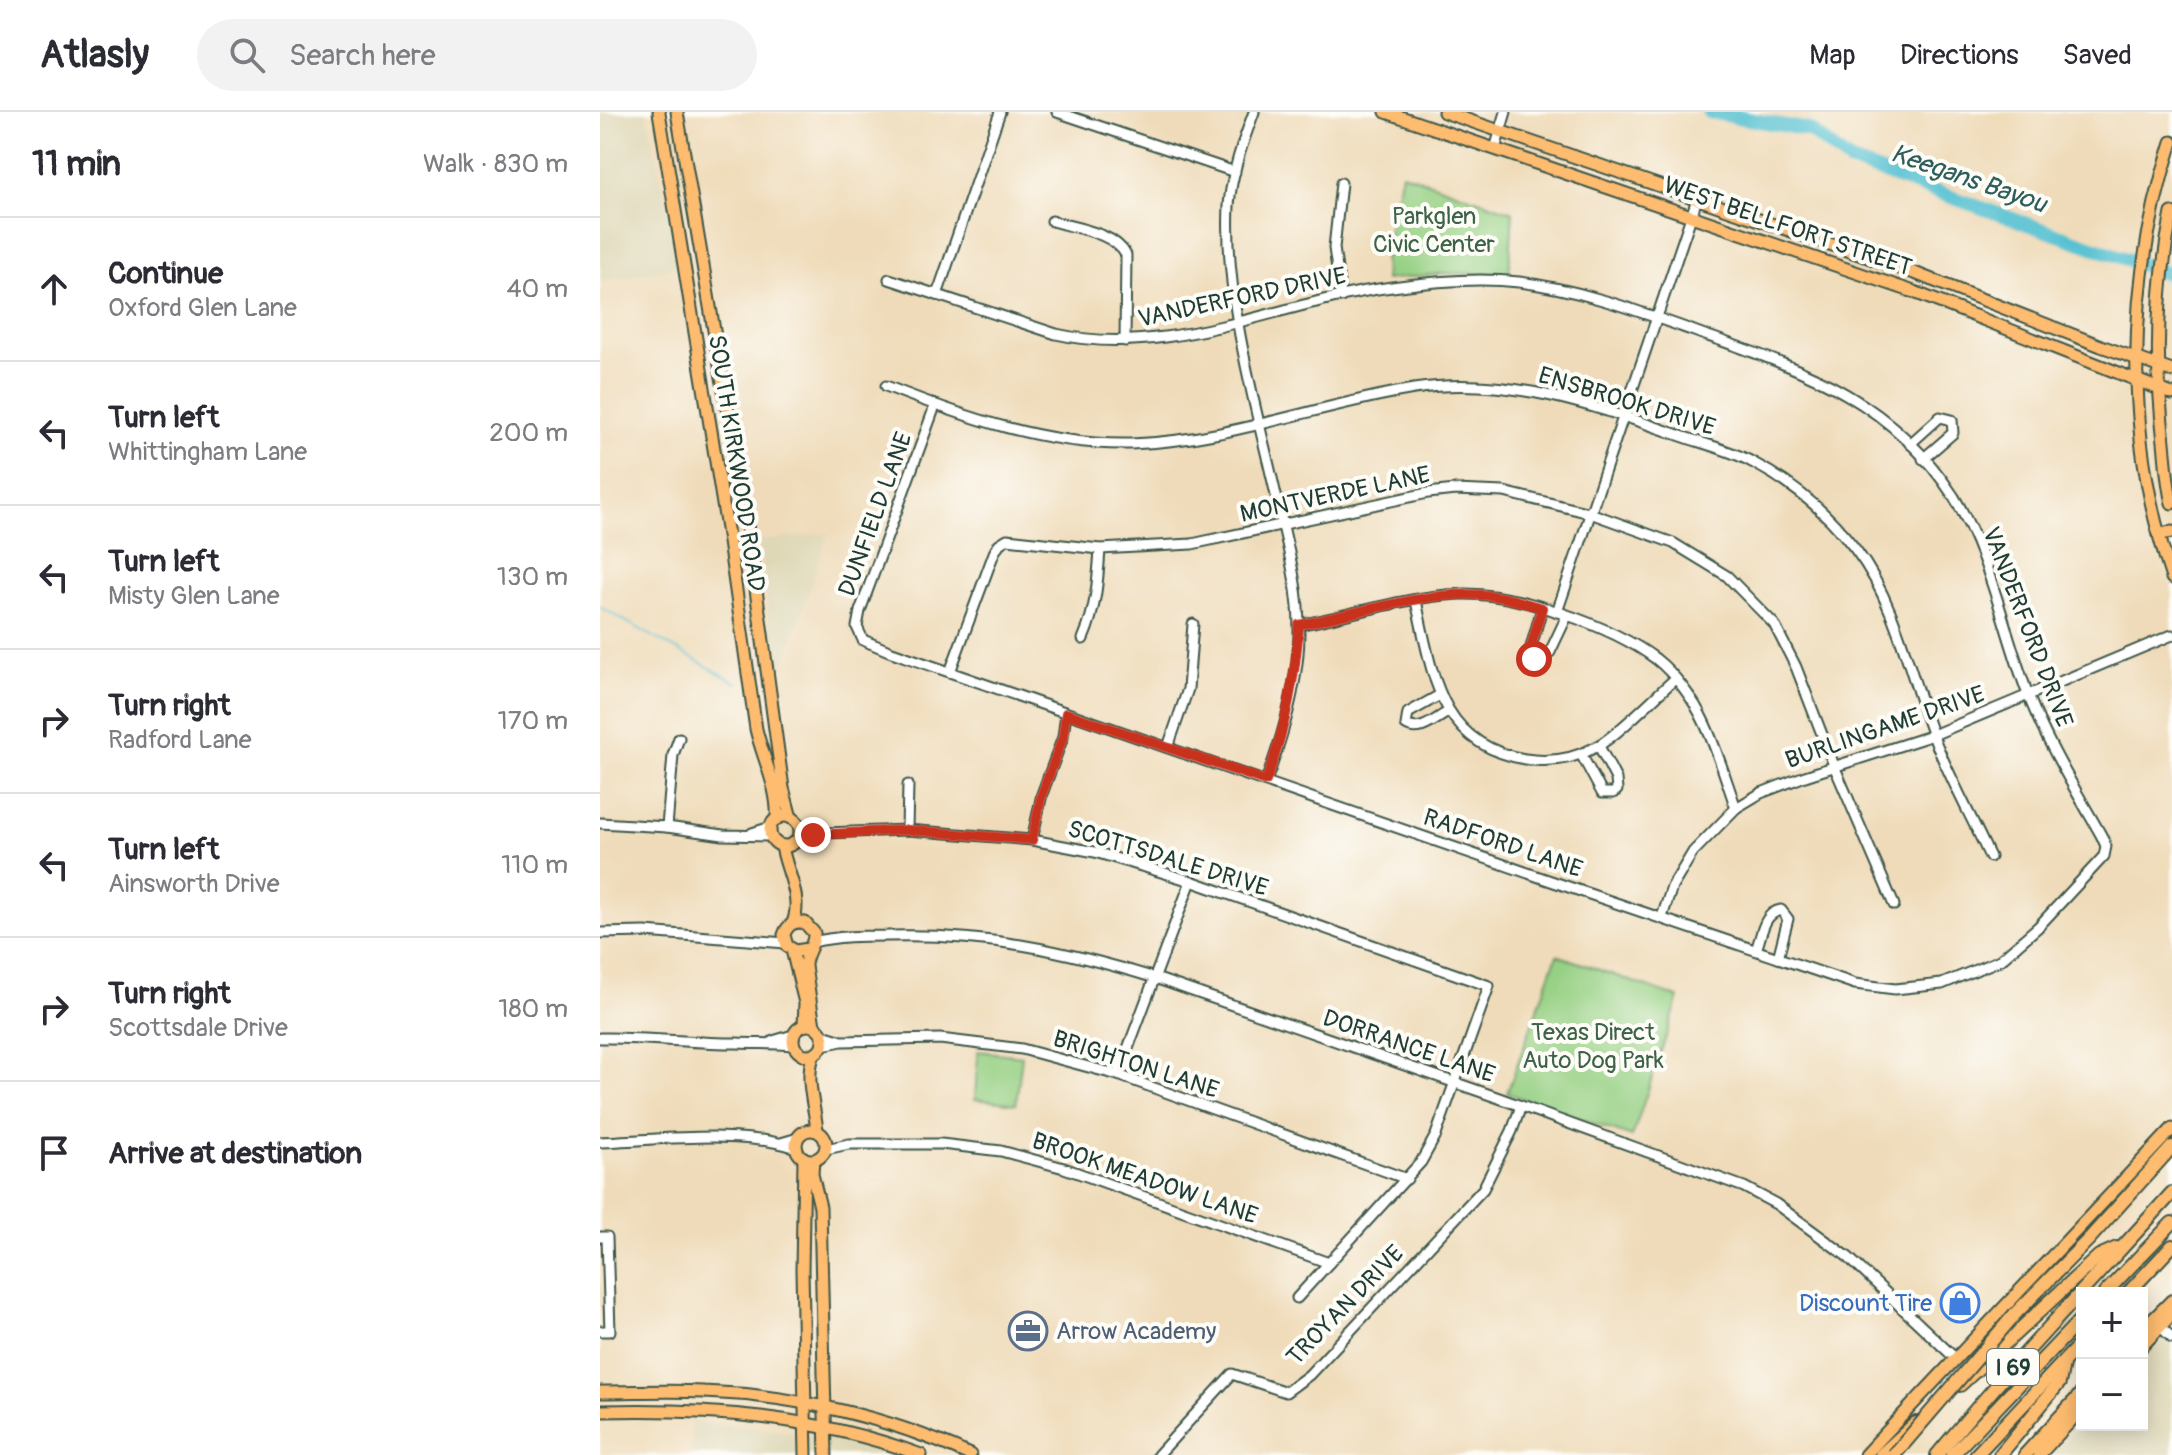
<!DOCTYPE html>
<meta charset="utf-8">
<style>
:root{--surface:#fff;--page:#f2f2f3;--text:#2b2b33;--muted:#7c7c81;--line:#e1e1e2}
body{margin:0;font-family:Pangolin,sans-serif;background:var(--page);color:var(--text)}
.controls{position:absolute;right:24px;bottom:24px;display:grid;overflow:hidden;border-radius:0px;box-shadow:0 4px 20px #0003}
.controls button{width:72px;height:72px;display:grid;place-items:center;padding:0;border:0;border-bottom:2px solid var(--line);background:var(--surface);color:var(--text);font:40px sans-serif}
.stop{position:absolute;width:24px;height:24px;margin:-18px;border:6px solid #c8321e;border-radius:50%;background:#fff}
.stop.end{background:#c8321e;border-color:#fff;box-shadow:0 2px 8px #0008}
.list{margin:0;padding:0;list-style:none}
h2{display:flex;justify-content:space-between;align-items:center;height:104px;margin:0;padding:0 32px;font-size:34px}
h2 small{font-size:26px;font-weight:400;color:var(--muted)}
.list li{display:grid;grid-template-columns:52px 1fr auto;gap:24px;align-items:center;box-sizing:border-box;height:144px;padding:0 32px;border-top:2px solid var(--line)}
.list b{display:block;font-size:30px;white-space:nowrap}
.list p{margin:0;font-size:26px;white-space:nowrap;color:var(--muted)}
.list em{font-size:26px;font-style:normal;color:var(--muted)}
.icon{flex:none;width:44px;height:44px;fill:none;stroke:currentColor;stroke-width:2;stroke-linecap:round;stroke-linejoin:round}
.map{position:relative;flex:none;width:1572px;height:1343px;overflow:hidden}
header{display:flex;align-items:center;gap:48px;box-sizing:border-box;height:112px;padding:0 40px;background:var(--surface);border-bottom:2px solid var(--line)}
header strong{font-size:38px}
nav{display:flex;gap:44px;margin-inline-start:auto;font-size:28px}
.search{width:560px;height:72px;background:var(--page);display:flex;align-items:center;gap:20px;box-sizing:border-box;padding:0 28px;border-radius:44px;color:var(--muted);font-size:30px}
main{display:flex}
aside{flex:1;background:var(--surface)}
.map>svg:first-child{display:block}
.built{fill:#dfd8b7}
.green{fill:#96d083;stroke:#5a865c;stroke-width:2}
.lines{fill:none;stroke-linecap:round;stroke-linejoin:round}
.stream{stroke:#56c1d1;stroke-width:2}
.river{stroke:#56c1d1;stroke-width:14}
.minor-casing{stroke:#3e5548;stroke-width:13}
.major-casing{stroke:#3e5548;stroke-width:15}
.highway-casing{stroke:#3e5548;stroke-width:16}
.minor{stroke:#fff;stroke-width:9}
.major{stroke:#fdbc70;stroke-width:11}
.highway{stroke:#fdbc70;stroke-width:12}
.highway-bridge-casing{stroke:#3e5548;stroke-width:16;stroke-linecap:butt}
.highway-bridge{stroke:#fdbc70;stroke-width:12}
.route{stroke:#c8321e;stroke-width:10}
.labels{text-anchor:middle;stroke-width:8;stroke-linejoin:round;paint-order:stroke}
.shield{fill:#fdfcf7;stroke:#62766e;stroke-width:2}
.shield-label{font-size:22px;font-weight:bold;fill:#1f3d34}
.park-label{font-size:24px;fill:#3d6248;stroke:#fdfcf7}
.street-label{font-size:24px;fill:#1f3d34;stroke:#fdfcf7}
.shop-label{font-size:24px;fill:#366cbe;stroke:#fdfcf7;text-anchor:end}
.service-label{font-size:24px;fill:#4e5e75;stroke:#fdfcf7;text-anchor:start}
.water-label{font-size:26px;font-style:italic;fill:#2d5e5b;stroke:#fdfcf7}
</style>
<header>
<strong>Atlasly</strong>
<div class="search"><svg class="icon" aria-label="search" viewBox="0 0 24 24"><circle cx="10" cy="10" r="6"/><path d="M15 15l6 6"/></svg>Search here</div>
<nav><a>Map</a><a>Directions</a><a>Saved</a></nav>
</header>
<main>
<aside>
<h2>11 min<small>Walk · 830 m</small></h2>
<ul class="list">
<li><svg class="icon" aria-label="ahead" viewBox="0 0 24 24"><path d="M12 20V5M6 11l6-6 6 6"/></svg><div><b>Continue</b><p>Oxford Glen Lane</p></div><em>40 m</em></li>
<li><svg class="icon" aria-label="left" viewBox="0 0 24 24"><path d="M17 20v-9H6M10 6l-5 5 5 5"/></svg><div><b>Turn left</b><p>Whittingham Lane</p></div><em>200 m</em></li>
<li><svg class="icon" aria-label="left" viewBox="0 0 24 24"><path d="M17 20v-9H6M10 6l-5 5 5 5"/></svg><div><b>Turn left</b><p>Misty Glen Lane</p></div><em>130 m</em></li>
<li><svg class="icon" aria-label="right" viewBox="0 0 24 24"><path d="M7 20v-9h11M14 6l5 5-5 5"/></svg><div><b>Turn right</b><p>Radford Lane</p></div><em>170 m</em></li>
<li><svg class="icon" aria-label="left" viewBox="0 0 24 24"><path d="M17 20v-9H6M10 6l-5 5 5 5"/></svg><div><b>Turn left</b><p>Ainsworth Drive</p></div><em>110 m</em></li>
<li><svg class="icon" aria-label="right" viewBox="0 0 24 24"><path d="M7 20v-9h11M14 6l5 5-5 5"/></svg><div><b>Turn right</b><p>Scottsdale Drive</p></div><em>180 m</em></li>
<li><svg class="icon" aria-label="arrive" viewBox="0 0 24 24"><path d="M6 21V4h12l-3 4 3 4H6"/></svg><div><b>Arrive at destination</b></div></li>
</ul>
</aside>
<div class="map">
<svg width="1572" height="1343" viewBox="0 0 1572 1343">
<rect width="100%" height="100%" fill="#fdfcf7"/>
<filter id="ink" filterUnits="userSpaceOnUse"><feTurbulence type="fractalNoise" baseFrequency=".0125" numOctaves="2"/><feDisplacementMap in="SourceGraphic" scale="16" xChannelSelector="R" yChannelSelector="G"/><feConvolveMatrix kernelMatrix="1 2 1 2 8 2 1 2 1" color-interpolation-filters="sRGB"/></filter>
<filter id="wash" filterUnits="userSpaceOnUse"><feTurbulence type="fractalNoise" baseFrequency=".006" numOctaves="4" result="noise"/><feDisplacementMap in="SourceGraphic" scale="32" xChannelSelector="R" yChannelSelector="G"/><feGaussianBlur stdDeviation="1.8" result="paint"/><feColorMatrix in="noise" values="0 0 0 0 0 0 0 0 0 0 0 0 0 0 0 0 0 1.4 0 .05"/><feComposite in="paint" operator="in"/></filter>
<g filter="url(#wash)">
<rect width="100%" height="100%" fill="#efdbb9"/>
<g class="built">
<path d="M 0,0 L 46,0 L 80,154 L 0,170 Z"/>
<path d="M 228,421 L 182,559 L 177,570 L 159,429 Z"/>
<path d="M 1572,1214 L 1572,1343 L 1450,1343 L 1482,1309 L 1482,1313 L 1542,1313 L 1542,1246 Z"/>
<path d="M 91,1309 L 246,1327 L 290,1343 L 91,1343 Z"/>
</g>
<g class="green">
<path d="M 802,61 L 913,100 L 909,163 L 845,161 L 785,168 L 784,138 Z"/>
<path d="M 957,843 L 1079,886 L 1032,1025 L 907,981 Z"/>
<path d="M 378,939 L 422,944 L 416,992 L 375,987 Z"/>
</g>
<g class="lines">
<path class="stream" d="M 0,495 L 137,571"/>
<path class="river" d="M 1109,0 L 1209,18 L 1249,49 L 1572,163"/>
</g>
</g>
<g filter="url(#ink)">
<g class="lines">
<g class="minor-casing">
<g id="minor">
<path d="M 457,0 L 635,60"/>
<path d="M 654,0 C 643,30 631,62 629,94 C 624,191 659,305 680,401 C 688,437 699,477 699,515 C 700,567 684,621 666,669"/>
<path d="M 895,37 L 906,0"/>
<path d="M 741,71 L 734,136 L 741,185"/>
<path d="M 452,109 C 475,116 514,120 526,143 L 525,229"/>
<path d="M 289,167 L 456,222 C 570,248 680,189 792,175 C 834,169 877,165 919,170 C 979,177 1038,199 1094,219 C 1200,257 1289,284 1354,385 C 1390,444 1403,516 1427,580 C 1446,630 1475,677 1501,723 L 1506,734 L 1504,744 L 1438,815 L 1400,848 L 1342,872 L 1295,877 L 1255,872 L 948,768 L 289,539 L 263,528 L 257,515 L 260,499 L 335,294"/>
<path d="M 337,183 L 400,0"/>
<path d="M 286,274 C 364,305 447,334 531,332 C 627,329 720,292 814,277 C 906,263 995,293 1081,324 C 1104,332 1131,338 1152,350 C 1192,371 1229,402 1256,438 C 1296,491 1309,560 1332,621 C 1348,663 1371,704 1390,745"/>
<path d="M 1310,332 L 1340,305 L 1352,308 L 1353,321 L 1323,347"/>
<path d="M 816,489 C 832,559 838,633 925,647 C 950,651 974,647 996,635 C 1018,623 1054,585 1075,567"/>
<path d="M 942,496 L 931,535 L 934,547 L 941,549 L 950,540 L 967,504"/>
<path d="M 957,500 L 1097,87"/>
<path d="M 699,513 C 751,503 809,484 861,482 C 916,480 1012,514 1056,547 C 1075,562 1094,588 1104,610 C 1117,637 1126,668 1136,696"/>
<path d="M 483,527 C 496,497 498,469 500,437"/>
<path d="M 350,560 L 394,441 L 399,432 L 407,427 L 500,437 L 592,432 L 828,381 L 855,378 L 904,380 L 990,401 L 1073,431 L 1127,464 L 1174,512 L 1196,555 L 1235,656 L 1294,793"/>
<path d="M 840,583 L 808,601 L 806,613 C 820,622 835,607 848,600"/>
<path d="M 568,635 L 588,577 L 593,512"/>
<path d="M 981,642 L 1002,681 L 1013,681 L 1017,678 L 1016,667 L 999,634"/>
<path d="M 0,711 L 67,715 L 123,723 L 171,724"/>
<path d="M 67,715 L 73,643 L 79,626"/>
<path d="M 200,716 L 217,719"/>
<path d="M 307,718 L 308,673"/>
<path d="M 152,721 L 171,715"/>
<path d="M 199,726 L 224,721 L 307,718 L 432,728 L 495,740 L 591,769 L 889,874 L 836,1023 L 821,1050 L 697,1186"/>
<path d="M 432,728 L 442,682 L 463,625 L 466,601"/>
<path d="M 1062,805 L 1072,775 L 1093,740 L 1136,696 L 1161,681 L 1205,664 L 1333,623 L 1572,523"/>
<path d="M 0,821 L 45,820 L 186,831"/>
<path d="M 213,830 C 238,824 262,824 287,824 C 384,821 464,838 555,866 L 899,986 L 1144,1075 L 1176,1092 L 1248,1145 L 1356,1247"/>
<path d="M 1156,838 C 1162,823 1163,801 1181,798 L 1188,807 L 1178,846"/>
<path d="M 223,923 L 239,928"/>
<path d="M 0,926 C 46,925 91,931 137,931 C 156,932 174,931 193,933"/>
<path d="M 173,929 L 193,923"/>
<path d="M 222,933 L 242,929 L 340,927 L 422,937 L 518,963 L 807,1067"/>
<path d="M 518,963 L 591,769"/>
<path d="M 0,1030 C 61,1028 139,1017 197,1036"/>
<path d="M 181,1031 L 198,1026"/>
<path d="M 226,1037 L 249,1032 L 341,1032 L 401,1039 L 464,1056 L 729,1151"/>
<path d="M 0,1125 L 7,1125 L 10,1219 L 0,1219"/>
<path d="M 1560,1214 L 1572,1226"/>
<path d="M 558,1343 L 632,1262 L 686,1280 L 709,1263 L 883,1077 L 912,1019 L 921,994"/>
</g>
</g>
<g class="major-casing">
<g id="major">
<path d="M 59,0 L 128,423 L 156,617 C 163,647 179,677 177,707"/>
<path d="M 77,0 L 148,419 L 183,676 L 191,706"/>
<path d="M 786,0 L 1314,180 L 1572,282"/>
<path d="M 844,0 L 1317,162 L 1501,234 L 1572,259"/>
<path d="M 1572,30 C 1526,169 1524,326 1572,466"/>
<path d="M 1572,101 C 1556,177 1555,253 1564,330 C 1566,350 1567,371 1572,391"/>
<path d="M 1560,422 L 1572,420"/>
<circle cx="185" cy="719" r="15"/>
<path d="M 182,734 C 186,760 203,784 193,811"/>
<path d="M 208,837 L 196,839 L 187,834 L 184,823 C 187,813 195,808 205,811 L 214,821 C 215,833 205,841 205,854 L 214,914"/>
<path d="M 192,838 L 205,891 L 204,913"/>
<circle cx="208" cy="928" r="15"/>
<path d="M 214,942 C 204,966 215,994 217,1019"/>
<circle cx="211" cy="1033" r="15"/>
<path d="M 204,1046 L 202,1158 L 206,1343"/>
<path d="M 213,1048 L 212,1062 L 220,1095 L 226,1343"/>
<path d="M 1542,1234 L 1572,1202"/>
<path d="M 0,1280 C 35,1280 69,1278 104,1280 C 194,1283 288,1305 370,1343"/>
<path d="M 0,1299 C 111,1296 215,1304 321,1343"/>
<path d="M 1265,1343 L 1572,1017"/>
<path d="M 1439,1343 L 1482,1297"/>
</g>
</g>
<g class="highway-casing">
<g id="highway">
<path d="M 1505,1181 L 1572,1111"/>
<path d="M 1528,1181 L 1572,1134"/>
<path d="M 1415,1202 L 1489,1127 L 1572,1035"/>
<path d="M 1542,1219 L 1572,1189"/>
<path d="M 1360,1273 L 1499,1144 L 1517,1136"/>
<path d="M 1281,1343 L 1316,1311"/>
<path d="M 1337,1343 C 1412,1253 1493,1168 1572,1081"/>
<path d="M 1352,1343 L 1482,1206"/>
<path d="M 1376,1343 L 1482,1230"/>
<path d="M 1400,1343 L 1459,1271 L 1463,1252"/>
<path d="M 1425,1343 L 1482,1281"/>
</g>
</g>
<use href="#minor" class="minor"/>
<use href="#major" class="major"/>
<use href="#highway" class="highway"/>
<g class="highway-bridge-casing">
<path id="highway-bridge" d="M 1294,1343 L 1415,1202"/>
</g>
<use href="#highway-bridge" class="highway-bridge"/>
</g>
</g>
<g class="lines" filter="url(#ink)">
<path class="route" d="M 213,723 L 307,718 L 432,728 L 442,682 L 463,625 L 466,601 L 666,669 C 685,618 695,568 699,513 C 755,502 826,479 882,483 C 903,484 922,490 942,496 L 931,535 L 934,547"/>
</g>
<defs>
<g id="shop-ring" transform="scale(2)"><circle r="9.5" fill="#fdfcf7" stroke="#3f7fe0" stroke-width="1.5"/><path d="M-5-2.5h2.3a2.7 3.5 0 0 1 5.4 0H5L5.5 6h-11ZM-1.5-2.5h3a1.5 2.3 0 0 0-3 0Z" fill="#3f7fe0"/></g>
<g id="office-ring" transform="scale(2)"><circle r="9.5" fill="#fdfcf7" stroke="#5c6f8a" stroke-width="1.5"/><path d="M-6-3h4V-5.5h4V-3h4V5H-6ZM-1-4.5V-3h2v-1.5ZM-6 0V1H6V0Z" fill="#5c6f8a"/></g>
</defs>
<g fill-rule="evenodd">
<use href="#shop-ring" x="1360" y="1191"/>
<use href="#office-ring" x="428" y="1219"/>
</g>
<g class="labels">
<rect class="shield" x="1387" y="1237" width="52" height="36" rx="6"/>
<g class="shield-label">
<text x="1413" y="1263">I 69</text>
</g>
<g class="park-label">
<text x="834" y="112">Parkglen<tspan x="834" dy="28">Civic Center</tspan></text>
<text x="993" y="928">Texas Direct<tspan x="993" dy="28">Auto Dog Park</tspan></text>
</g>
<g class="street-label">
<text transform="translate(1188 114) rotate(19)" y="8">WEST BELLFORT STREET</text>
<text transform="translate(642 185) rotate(-12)" y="8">VANDERFORD DRIVE</text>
<text transform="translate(1027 289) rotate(17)" y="8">ENSBROOK DRIVE</text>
<text transform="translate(137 351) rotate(81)" y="8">SOUTH KIRKWOOD ROAD</text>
<text transform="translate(735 382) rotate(-12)" y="8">MONTVERDE LANE</text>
<text transform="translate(275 402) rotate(-70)" y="8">DUNFIELD LANE</text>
<text transform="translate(1428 515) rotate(69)" y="8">VANDERFORD DRIVE</text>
<text transform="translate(1285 615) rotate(-19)" y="8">BURLINGAME DRIVE</text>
<text transform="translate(903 731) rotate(19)" y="8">RADFORD LANE</text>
<text transform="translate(568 746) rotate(17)" y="8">SCOTTSDALE DRIVE</text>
<text transform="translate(809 934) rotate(19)" y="8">DORRANCE LANE</text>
<text transform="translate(536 952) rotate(18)" y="8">BRIGHTON LANE</text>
<text transform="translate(545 1066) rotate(19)" y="8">BROOK MEADOW LANE</text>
<text transform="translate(745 1193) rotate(-46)" y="8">TROYAN DRIVE</text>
</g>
<g class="shop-label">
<text x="1332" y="1199">Discount Tire</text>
</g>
<g class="service-label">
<text x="456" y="1227">Arrow Academy</text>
</g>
<g class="water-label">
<text transform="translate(1369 66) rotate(19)" y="9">Keegans Bayou</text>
</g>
</g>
</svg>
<div class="controls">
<button>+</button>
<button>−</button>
</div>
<div class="stop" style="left:934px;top:547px"></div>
<div class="stop end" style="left:213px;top:723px"></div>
</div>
</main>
